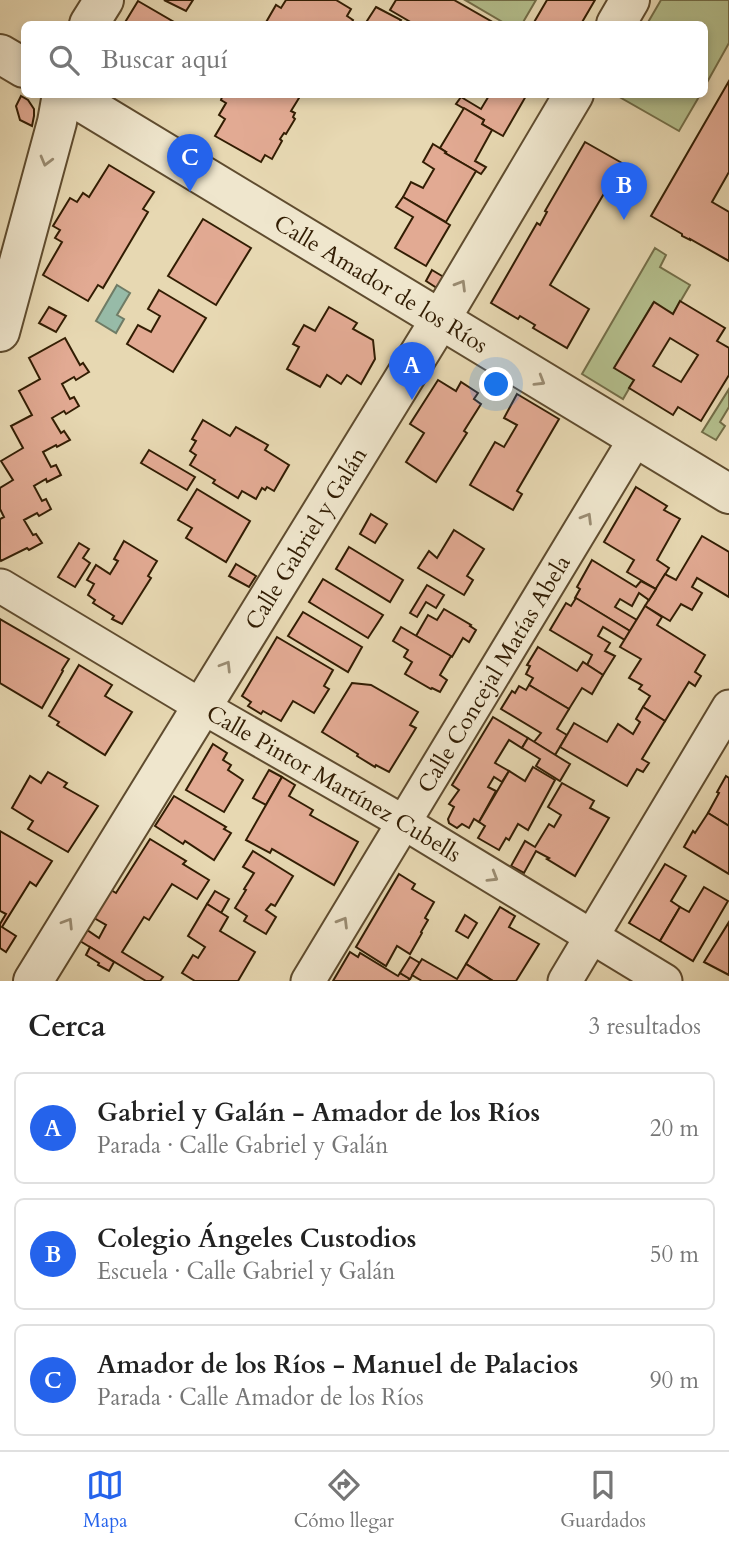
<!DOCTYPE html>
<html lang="es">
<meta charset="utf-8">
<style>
:root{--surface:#fff;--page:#f2f2f2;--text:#222;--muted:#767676;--line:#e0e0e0;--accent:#2563eb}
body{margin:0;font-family:Cardo,serif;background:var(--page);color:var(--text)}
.you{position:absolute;left:497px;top:385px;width:24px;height:24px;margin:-18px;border:5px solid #fff;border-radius:50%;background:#1a73e8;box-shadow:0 0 0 10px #1a73e833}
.badge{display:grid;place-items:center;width:46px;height:46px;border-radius:50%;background:var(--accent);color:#fff;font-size:23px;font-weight:700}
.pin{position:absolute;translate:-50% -58px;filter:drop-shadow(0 2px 4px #0008)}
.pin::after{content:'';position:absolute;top:37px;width:24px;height:21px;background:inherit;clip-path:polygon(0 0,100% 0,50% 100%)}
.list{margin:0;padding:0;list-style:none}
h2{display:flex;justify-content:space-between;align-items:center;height:91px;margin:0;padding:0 28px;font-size:30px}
h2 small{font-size:23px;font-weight:400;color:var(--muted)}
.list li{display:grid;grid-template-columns:46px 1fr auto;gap:21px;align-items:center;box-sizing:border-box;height:112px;margin:0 14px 14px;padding:0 14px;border:2px solid var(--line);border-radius:10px}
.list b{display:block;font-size:26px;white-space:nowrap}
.list p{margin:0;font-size:23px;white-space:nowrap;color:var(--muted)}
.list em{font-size:23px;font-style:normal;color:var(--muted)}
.icon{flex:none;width:38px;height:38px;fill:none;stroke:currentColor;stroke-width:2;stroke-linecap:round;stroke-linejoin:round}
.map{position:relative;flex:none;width:729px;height:981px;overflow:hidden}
.search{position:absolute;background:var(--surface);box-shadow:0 4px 10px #0003;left:21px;right:21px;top:21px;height:77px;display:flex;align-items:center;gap:18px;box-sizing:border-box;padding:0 24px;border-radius:10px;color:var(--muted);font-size:26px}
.sheet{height:469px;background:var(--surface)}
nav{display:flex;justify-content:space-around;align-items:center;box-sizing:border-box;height:98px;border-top:2px solid var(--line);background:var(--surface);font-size:19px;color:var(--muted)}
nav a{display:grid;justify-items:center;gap:4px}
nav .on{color:var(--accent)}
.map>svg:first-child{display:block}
.green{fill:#b4bf8d;stroke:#736e48;stroke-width:2}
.water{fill:#97bba8;stroke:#6f7c66;stroke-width:2}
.building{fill:#e2aa93;stroke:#321d03;stroke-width:2;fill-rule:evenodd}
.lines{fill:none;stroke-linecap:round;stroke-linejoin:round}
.minor-casing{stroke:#5f4c2f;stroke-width:37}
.tertiary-casing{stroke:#5f4c2f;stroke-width:42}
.minor{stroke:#efe6cd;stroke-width:33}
.tertiary{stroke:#efe6cd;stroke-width:38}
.oneway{stroke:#9a8c72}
.labels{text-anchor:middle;stroke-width:5;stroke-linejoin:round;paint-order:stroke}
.street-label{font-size:23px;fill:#321d03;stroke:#efe6cd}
</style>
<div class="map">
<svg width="729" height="981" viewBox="0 0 729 981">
<rect width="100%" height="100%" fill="#e7d8b2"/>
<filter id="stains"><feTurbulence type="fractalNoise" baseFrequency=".00286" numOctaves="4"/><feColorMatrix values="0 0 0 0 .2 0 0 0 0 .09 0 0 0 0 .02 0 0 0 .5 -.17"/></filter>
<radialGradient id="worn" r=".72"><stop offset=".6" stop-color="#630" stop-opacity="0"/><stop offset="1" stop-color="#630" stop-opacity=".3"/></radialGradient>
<g class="green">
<path d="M 465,0 L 536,0 L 522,24 L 506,24 Z"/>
<path d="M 661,0 L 729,0 L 729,43 L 705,86 L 704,24 L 647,24 Z"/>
<path d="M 616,95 L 700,95 L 679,131 Z"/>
<path d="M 655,248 L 666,255 L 660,267 L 690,285 L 673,314 L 653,303 L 615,368 L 634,380 L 623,399 L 582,374 Z"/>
<path d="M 729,389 L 729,407 L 720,422 L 725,426 L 716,440 L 702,432 Z"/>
</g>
<path class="water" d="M 117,285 L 130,293 L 117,315 L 124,319 L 116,333 L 96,321 Z"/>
<g class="building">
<path d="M 164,0 L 193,0 L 186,11 Z"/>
<path d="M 286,0 L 336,0 L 351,9 L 347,16 L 353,20 L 351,24 L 265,24 L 276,5 L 281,8 Z"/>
<path d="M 396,0 L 454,0 L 496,24 L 414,24 L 390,10 Z"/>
<path d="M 547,0 L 595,0 L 581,24 L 533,24 Z"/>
<path d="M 138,1 L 174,22 L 172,24 L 124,24 Z"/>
<path d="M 376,7 L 401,20 L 398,24 L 365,24 Z"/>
<path d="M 729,81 L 729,172 L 712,202 L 729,212 L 729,261 L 690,239 L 690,240 L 682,236 L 682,234 L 651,216 Z"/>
<path d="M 223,94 L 294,94 L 299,98 L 291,111 L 295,113 L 293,117 L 295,119 L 286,134 L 284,133 L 280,139 L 282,141 L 272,159 L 265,155 L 261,162 L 215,136 L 225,119 L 219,115 L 226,103 L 221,100 Z"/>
<path d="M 490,94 L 524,94 L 526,96 L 503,136 L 482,124 L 484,120 L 456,104 L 461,97 L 481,109 Z"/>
<path d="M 21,96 L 28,100 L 34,109 L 34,116 L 32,126 L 20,120 L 16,106 Z"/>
<path d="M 464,108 L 484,120 L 482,124 L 492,130 L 475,161 L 486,167 L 481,174 L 445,153 L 446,152 L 440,148 Z"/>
<path d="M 585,142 L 622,163 L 550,285 L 589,309 L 567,348 L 533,328 L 535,325 L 520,316 L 518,319 L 491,303 L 537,223 L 540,225 L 547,212 L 545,211 Z"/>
<path d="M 433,144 L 446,152 L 445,153 L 476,171 L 446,222 L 403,197 L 411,182 L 423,188 L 434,169 L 423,162 Z"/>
<path d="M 109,165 L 154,192 L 143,209 L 148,212 L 103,288 L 98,285 L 88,301 L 43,275 L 62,242 L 55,238 L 60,230 L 53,226 L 70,198 L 77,202 L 83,193 L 89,197 Z"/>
<path d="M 403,197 L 450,225 L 426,266 L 395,248 L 413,217 L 396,207 Z"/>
<path d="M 203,219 L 251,248 L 216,305 L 168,276 Z"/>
<path d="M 432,270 L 447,279 L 440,290 L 426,281 Z"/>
<path d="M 159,290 L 206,318 L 173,372 L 127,344 L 138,325 L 151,332 L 160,316 L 148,309 Z"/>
<path d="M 680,301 L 725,328 L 717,341 L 729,348 L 729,375 L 701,421 L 678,407 L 673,415 L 629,388 L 634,380 L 614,368 L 654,302 L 673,314 ZM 670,338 L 698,355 L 681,382 L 653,366 Z"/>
<path d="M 49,307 L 66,316 L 56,332 L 39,323 Z"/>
<path d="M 329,307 L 357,323 L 353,329 L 373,340 L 375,359 L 361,384 L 347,375 L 341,384 L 327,375 L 320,387 L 287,369 L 299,347 L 293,344 L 304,325 L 315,331 Z"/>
<path d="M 65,338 L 80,365 L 83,363 L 89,372 L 76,380 L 74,377 L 62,384 L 70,399 L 74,397 L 79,406 L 66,414 L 64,411 L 52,418 L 61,433 L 64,431 L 70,440 L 57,447 L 56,445 L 43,452 L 51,467 L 56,465 L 61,475 L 47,482 L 46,479 L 34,486 L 42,501 L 46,499 L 51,509 L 39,516 L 37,513 L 24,520 L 33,535 L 36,534 L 42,543 L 29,550 L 27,548 L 1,561 L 0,559 L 0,519 L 4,517 L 0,509 L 0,488 L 13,480 L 1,461 L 23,448 L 11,426 L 32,415 L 19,391 L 40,379 L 29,358 Z"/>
<path d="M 438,380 L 456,391 L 461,382 L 478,393 L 474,399 L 481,404 L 464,431 L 467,433 L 436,482 L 406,462 L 424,433 L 410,424 Z"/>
<path d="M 517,394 L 559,419 L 517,491 L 522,494 L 513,510 L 470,485 L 495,442 L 504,447 L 517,425 L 504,418 Z"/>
<path d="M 203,420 L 230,436 L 236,427 L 268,445 L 265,450 L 289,465 L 274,491 L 267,487 L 265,490 L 262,488 L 256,499 L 242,491 L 238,498 L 213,483 L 215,480 L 190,465 L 196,455 L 190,451 L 196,441 L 192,439 Z"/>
<path d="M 149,450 L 195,477 L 187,490 L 141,463 Z"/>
<path d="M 636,487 L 667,506 L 664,510 L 680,519 L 657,560 L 669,568 L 656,589 L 627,572 L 634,560 L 604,542 Z"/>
<path d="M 197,489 L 250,521 L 226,562 L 186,538 L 192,528 L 178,520 Z"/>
<path d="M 371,514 L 387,524 L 375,543 L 360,534 Z"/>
<path d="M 454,530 L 484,549 L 467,576 L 473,580 L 464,595 L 418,568 L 429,551 L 437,558 Z"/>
<path d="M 702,536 L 729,552 L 729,597 L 697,578 L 692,587 L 702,593 L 692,610 L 681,604 L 670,621 L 645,606 L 665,574 L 676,580 Z"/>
<path d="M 124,541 L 157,561 L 148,576 L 151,578 L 122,624 L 112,619 L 114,616 L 93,603 L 95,600 L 88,595 L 94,584 L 87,580 L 96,565 L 110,574 L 118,561 L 114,559 Z"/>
<path d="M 79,543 L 89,549 L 83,558 L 90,563 L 75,587 L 58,577 Z"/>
<path d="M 349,547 L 403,580 L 390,602 L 336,569 Z"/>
<path d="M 592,560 L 636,587 L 641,581 L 656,589 L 649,600 L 639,593 L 632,606 L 620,599 L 615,607 L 637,620 L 630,631 L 575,598 L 580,589 L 577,587 Z"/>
<path d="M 236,564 L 256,576 L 249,587 L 229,576 Z"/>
<path d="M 323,579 L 383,615 L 368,638 L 309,602 Z"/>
<path d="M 427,585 L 444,595 L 436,608 L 426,602 L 417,617 L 410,613 Z"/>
<path d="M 576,598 L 630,631 L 625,640 L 603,627 L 598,636 L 610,643 L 605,651 L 615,656 L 603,675 L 587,665 L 592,655 L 550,630 L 566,603 L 571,606 Z"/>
<path d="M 645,606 L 662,617 L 657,625 L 705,655 L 695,672 L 701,676 L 695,686 L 689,682 L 665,721 L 643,707 L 650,696 L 639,689 L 642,685 L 629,678 L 641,659 L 620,647 Z"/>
<path d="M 444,609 L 471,625 L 470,626 L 476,630 L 469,642 L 463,638 L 452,657 L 416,636 L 428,615 L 437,620 Z"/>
<path d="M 303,612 L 362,647 L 348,672 L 288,636 Z"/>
<path d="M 0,619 L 69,659 L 62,670 L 63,671 L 42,708 L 0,683 Z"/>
<path d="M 401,627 L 451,656 L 440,675 L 447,680 L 440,692 L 432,688 L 431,689 L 405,674 L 412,662 L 404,657 L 408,650 L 393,641 Z"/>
<path d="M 277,637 L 333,670 L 324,686 L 329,689 L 314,713 L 293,701 L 281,721 L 263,711 L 261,714 L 248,706 L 251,702 L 242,696 Z"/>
<path d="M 538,647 L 577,671 L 583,662 L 603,675 L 592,694 L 582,688 L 569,709 L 529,685 L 533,678 L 526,674 L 530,666 L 527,665 Z"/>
<path d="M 79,665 L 112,685 L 105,696 L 132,712 L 105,755 L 57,725 L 59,722 L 49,716 Z"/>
<path d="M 352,683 L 371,685 L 418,712 L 410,725 L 416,728 L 389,772 L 376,765 L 375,767 L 357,756 L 358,754 L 322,732 Z"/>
<path d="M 529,685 L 569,709 L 557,729 L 567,735 L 555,755 L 534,742 L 541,733 L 501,709 L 512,691 L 515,693 L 519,686 L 526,690 Z"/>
<path d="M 643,707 L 665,721 L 642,759 L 649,763 L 643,772 L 637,769 L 627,786 L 560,747 L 574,723 L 607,742 L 618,724 L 633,734 L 640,722 L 636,719 Z"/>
<path d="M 493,717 L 528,738 L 522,748 L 509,740 L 495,763 L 509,771 L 502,782 L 494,777 L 488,787 L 496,791 L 479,822 L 474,819 L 469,828 L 462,824 L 457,828 L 449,823 L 448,819 L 454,807 L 449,804 L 459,790 L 452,785 Z"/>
<path d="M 528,738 L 570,764 L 560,781 L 536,766 L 540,759 L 522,748 Z"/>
<path d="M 213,744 L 227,753 L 223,760 L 231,765 L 228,770 L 243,780 L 224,812 L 186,790 Z"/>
<path d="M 533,767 L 555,780 L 528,830 L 518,824 L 509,840 L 506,838 L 499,850 L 478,838 L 485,826 L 479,822 L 509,771 L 525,781 Z"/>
<path d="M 269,770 L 282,777 L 266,805 L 253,798 Z"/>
<path d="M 48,772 L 67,783 L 64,787 L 98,806 L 68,852 L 28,829 L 33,821 L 12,808 L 30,776 L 41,783 Z"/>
<path d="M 726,776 L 729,778 L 729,826 L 708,813 L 719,793 L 717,792 Z"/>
<path d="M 282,777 L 295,785 L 289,796 L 313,810 L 310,815 L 358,842 L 334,885 L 272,849 L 270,853 L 246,840 Z"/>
<path d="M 562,783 L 594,801 L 590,808 L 609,818 L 575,876 L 547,859 L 549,858 L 536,851 L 524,873 L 511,866 L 525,841 L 535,847 L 549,824 L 554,827 L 561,815 L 548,807 Z"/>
<path d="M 174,796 L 226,827 L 224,829 L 231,833 L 214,860 L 185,841 L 183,844 L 155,826 Z"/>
<path d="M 708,813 L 729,826 L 729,874 L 684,847 L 693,831 L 695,833 Z"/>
<path d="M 0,831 L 52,861 L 36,886 L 30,882 L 2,927 L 16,936 L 6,952 L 0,948 L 0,924 L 6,914 L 0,911 Z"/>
<path d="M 150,839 L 186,861 L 183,864 L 209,880 L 197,899 L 172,884 L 149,920 L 144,917 L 122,952 L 163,977 L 160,981 L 146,981 L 80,941 L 87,930 L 99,938 L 106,925 L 94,918 L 111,890 L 116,893 Z"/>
<path d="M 253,851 L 293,876 L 275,906 L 271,904 L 266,910 L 276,917 L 266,934 L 244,921 L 247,916 L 235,908 L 246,890 L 244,889 L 254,873 L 243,867 Z"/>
<path d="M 665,864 L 686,876 L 671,901 L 680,907 L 660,941 L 629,923 Z"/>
<path d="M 399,874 L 415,884 L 412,889 L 434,902 L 425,918 L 428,920 L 421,932 L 422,933 L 410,954 L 397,946 L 386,966 L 356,947 Z"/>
<path d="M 704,887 L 728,901 L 693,961 L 660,941 L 680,907 L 689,912 Z"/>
<path d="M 215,891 L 229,899 L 221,913 L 207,904 Z"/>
<path d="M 207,904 L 228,917 L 220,931 L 255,952 L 238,981 L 195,981 L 182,973 L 193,955 L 198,958 L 205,947 L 188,936 Z"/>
<path d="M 500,907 L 515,916 L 509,927 L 539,944 L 516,981 L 493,981 L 466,964 Z"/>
<path d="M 465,915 L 477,923 L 468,938 L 456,931 Z"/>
<path d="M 729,922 L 729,975 L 704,962 Z"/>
<path d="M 90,947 L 114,962 L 109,971 L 98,965 L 99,963 L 86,955 Z"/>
<path d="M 350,952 L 358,957 L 360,953 L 398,976 L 400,973 L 410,979 L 408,981 L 333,981 Z"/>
<path d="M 410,957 L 420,963 L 410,979 L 400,973 Z"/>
<path d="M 422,959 L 457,979 L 466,964 L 493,981 L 422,981 L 412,975 Z"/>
</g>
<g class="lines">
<g class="minor-casing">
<g id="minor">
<path id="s1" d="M 1,586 L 201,706 L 403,822 L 665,981"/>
<path id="s2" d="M 308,981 L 636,438"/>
<path d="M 565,981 L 729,707"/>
</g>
</g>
<g class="tertiary-casing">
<g id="tertiary">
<path d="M 89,24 L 104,0"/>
<path d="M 616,24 L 630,0"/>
<path d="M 0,54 L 24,68"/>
<path id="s3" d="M 68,94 L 729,494"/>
<path d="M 0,332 L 57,122 L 62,94"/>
<path id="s4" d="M 33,981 L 440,320 L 574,94"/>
</g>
</g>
<use href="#minor" class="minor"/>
<use href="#tertiary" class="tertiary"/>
</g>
<defs><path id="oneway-chevron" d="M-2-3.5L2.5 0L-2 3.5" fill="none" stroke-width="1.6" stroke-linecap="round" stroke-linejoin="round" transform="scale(1.75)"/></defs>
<g class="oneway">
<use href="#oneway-chevron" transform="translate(46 161) rotate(105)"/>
<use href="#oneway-chevron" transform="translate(461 285) rotate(-59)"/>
<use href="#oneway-chevron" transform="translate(540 381) rotate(31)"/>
<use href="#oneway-chevron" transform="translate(587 518) rotate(-59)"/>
<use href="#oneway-chevron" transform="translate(226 666) rotate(-58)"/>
<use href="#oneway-chevron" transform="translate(493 877) rotate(31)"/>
<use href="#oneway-chevron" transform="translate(343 922) rotate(-59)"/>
<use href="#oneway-chevron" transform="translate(68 923) rotate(-58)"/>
</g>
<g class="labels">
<g class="street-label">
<text dy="8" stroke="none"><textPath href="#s3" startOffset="366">Calle Amador de los Ríos</textPath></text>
<text dy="8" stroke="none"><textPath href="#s4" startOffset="520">Calle Gabriel y Galán</textPath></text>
<text dy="8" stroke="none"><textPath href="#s2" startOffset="359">Calle Concejal Matías Abela</textPath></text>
<text dy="8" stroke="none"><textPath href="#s1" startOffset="387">Calle Pintor Martínez Cubells</textPath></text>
</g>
</g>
<rect width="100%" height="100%" filter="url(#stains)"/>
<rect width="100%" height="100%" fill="url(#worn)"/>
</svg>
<div class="you"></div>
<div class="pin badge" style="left:412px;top:400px">A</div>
<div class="pin badge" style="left:624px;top:220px">B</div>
<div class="pin badge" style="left:190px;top:192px">C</div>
<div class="search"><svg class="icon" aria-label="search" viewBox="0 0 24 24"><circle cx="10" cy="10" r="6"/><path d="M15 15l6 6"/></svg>Buscar aquí</div>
</div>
<section class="sheet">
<h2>Cerca<small>3 resultados</small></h2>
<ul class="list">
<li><span class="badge">A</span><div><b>Gabriel y Galán - Amador de los Ríos</b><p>Parada · Calle Gabriel y Galán</p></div><em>20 m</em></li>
<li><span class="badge">B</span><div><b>Colegio Ángeles Custodios</b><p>Escuela · Calle Gabriel y Galán</p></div><em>50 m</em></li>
<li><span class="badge">C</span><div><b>Amador de los Ríos - Manuel de Palacios</b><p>Parada · Calle Amador de los Ríos</p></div><em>90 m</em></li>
</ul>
</section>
<nav>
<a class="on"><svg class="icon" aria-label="map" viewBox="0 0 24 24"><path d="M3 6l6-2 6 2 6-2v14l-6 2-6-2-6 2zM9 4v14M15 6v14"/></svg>Mapa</a>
<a><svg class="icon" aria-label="directions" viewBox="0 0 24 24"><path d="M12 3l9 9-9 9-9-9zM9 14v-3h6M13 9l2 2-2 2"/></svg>Cómo llegar</a>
<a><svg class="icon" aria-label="saved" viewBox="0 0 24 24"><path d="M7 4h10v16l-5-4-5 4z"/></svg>Guardados</a>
</nav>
